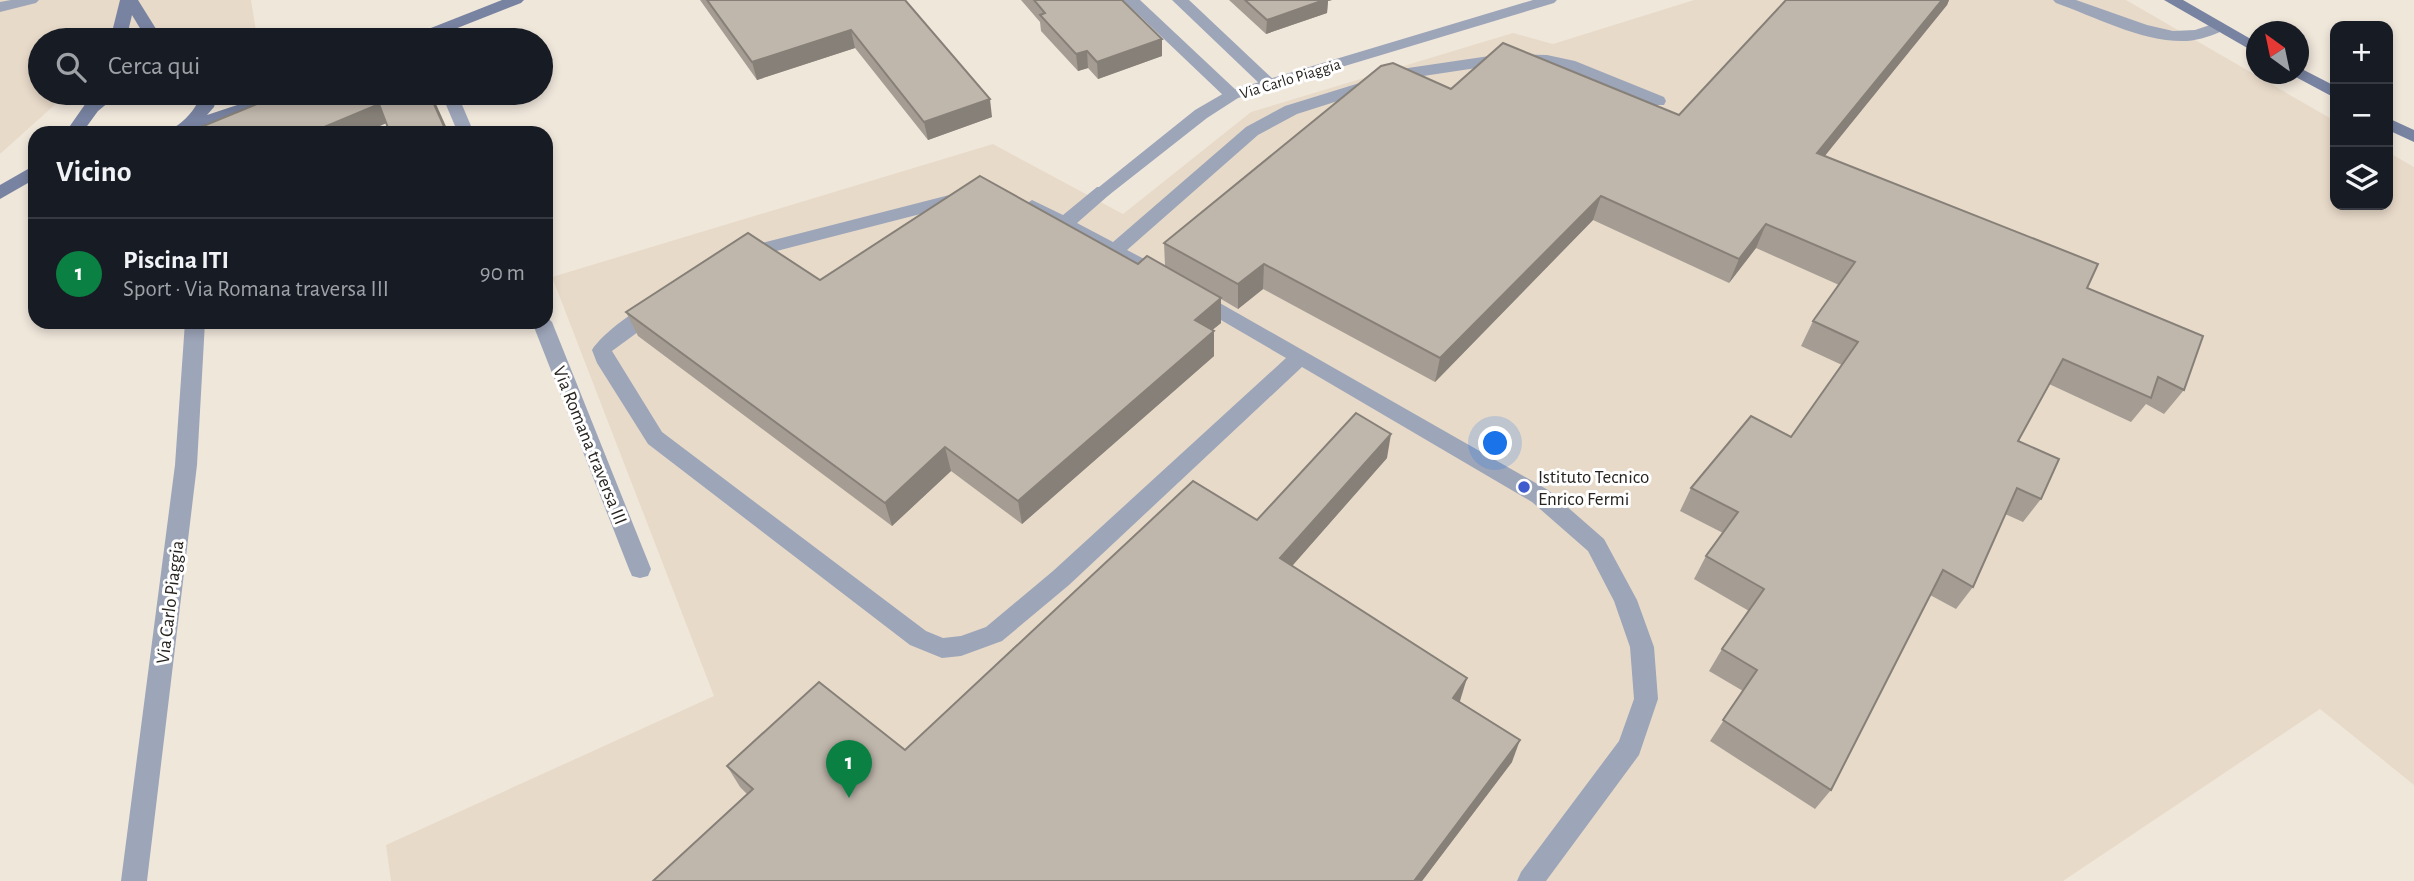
<!DOCTYPE html>
<html lang="it">
<meta charset="utf-8">
<style>
:root{--surface:#171b24;--page:#242831;--text:#f1f3f6;--muted:#9ea1a6;--line:#363941;--accent:#0b8043}
body{margin:0;font-family:"Alegreya Sans",sans-serif;background:var(--page);color:var(--text)}
.controls{position:absolute;right:21px;top:21px;display:grid;overflow:hidden;border-radius:14px;box-shadow:0 4px 10px #0003}
.controls button{width:63px;height:63px;display:grid;place-items:center;padding:0;border:0;border-bottom:2px solid var(--line);background:var(--surface);color:var(--text);font:35px sans-serif}
.compass{position:absolute;left:2246px;top:21px;width:63px;height:63px;border-radius:50%;background:var(--surface);box-shadow:0 4px 10px #0003;rotate:327deg}
.you{position:absolute;left:1496px;top:444px;width:24px;height:24px;margin:-18px;border:5px solid #fff;border-radius:50%;background:#1a73e8;box-shadow:0 0 0 10px #1a73e833}
.badge{display:grid;place-items:center;width:46px;height:46px;border-radius:50%;background:var(--accent);color:#fff;font-size:23px;font-weight:700}
.pin{position:absolute;translate:-50% -58px;filter:drop-shadow(0 2px 4px #0008)}
.pin::after{content:'';position:absolute;top:37px;width:24px;height:21px;background:inherit;clip-path:polygon(0 0,100% 0,50% 100%)}
.list{margin:0;padding:0;list-style:none}
h2{display:flex;justify-content:space-between;align-items:center;height:91px;margin:0;padding:0 28px;font-size:30px}
h2 small{font-size:23px;font-weight:400;color:var(--muted)}
.list li{display:grid;grid-template-columns:46px 1fr auto;gap:21px;align-items:center;box-sizing:border-box;height:112px;padding:0 28px;border-top:2px solid var(--line)}
.list b{display:block;font-size:26px;white-space:nowrap}
.list p{margin:0;font-size:23px;white-space:nowrap;color:var(--muted)}
.list em{font-size:23px;font-style:normal;color:var(--muted)}
.icon{flex:none;width:38px;height:38px;fill:none;stroke:currentColor;stroke-width:2;stroke-linecap:round;stroke-linejoin:round}
.map{position:relative;flex:none;width:2414px;height:881px;overflow:hidden}
.search{position:absolute;background:var(--surface);box-shadow:0 4px 10px #0003;left:28px;top:28px;width:525px;height:77px;display:flex;align-items:center;gap:18px;box-sizing:border-box;padding:0 24px;border-radius:38px;color:var(--muted);font-size:26px}
.panel{position:absolute;background:var(--surface);box-shadow:0 4px 10px #0003;left:28px;top:126px;width:525px;height:203px;border-radius:21px}
.map>svg:first-child{display:block}
.built{fill:#e8dac9}
.lines{fill:none;stroke-linecap:round;stroke-linejoin:round}
.service{fill:#9da5b9;fill-rule:evenodd}
.minor{fill:#9da5b9;fill-rule:evenodd}
.tertiary{fill:#9da5b9;fill-rule:evenodd}
.secondary{fill:#7883a1;fill-rule:evenodd}
.wall{fill:#a59d94}
.shaded-wall{fill:#868078}
.building{fill:#c0b7ac;stroke:#868078;stroke-width:2}
.poi-dot{fill:#3e5cce;stroke:#fff;stroke-width:2.5}
.labels{text-anchor:middle;stroke-width:6;stroke-linejoin:round;paint-order:stroke}
.far-street-label{font-size:16px;fill:#272420;stroke:#fff}
.street-label{font-size:19px;fill:#272420;stroke:#fff}
.poi-label{font-size:19px;fill:#272420;stroke:#fff;text-anchor:start}
</style>
<div class="map">
<svg width="2414" height="881" viewBox="0 0 2414 881">
<rect width="100%" height="100%" fill="#f0e7db"/>
<g class="built">
<path d="M 0,0 L 251,0 L 257,37 L 237,40 L 40,40 L 40,93 L 68,93 L 0,154 Z"/>
<path d="M 1694,0 L 2126,0 L 2335,121 L 2335,205 L 2388,205 L 2388,152 L 2414,167 L 2414,785 L 2320,709 L 2063,881 L 391,881 L 386,845 L 714,696 L 552,277 L 993,144 L 1123,214 L 1251,112 L 1513,33 L 1553,44 Z"/>
</g>
<g class="lines">
<g class="service">
<path d="M 11,0 L 39,0 L 36,3 L 0,12 L 0,2 Z"/>
<path d="M 1123,0 L 1140,0 L 1238,92 L 1240,95 L 1238,98 L 1226,98 Z"/>
<path d="M 1172,0 L 1189,0 L 1275,81 L 1277,84 L 1275,87 L 1263,87 Z"/>
<path d="M 2053,0 L 2076,0 L 2147,25 L 2173,31 L 2195,30 L 2219,22 L 2227,27 L 2225,30 C 2213,35 2200,40 2187,41 C 2143,43 2096,17 2056,3 Z"/>
<path d="M 1503,54 L 1547,55 L 1575,61 L 1664,97 L 1666,101 L 1664,105 L 1652,105 L 1565,68 L 1547,65 L 1503,64 L 1410,78 L 1297,114 L 1258,135 L 1127,250 L 1171,273 L 1173,278 L 1171,283 L 1164,284 L 1026,210 L 1023,206 L 1032,200 L 1063,215 L 1097,187 L 1109,187 L 1112,191 L 1109,195 L 1077,223 L 1113,242 L 1246,127 L 1285,106 L 1408,68 Z"/>
<path d="M 965,191 L 974,197 L 971,201 L 742,260 L 735,258 L 733,254 L 735,250 L 742,248 Z"/>
<path d="M 1197,290 L 1548,490 L 1604,539 L 1637,600 L 1654,647 L 1658,699 L 1639,755 L 1546,881 L 1517,881 L 1521,872 L 1619,741 L 1634,699 L 1630,647 L 1614,601 L 1588,551 L 1532,502 L 1302,367 L 1069,585 L 1002,641 L 961,656 L 942,658 L 910,645 L 648,444 L 597,363 L 592,350 C 601,335 646,298 664,303 L 667,308 L 664,313 L 612,351 L 662,432 L 926,631 L 943,638 L 961,636 L 986,627 L 1053,571 L 1286,358 L 1190,302 L 1187,297 L 1190,292 Z"/>
</g>
<g class="minor">
<path d="M 1533,0 L 1557,0 L 1554,3 L 1238,98 L 1207,118 L 1109,195 L 1103,197 L 1094,191 L 1195,110 L 1226,92 Z"/>
<path d="M 441,93 L 457,93 L 474,133 L 458,133 Z"/>
<path d="M 546,316 L 552,322 L 651,569 L 648,576 L 640,578 L 632,576 L 629,569 L 532,322 L 546,322 Z"/>
</g>
<path class="tertiary" d="M 185,322 L 205,322 L 197,465 L 147,881 L 121,881 L 175,465 Z"/>
<g class="secondary">
<path d="M 120,0 L 138,0 L 163,40 L 147,40 L 132,15 L 126,40 L 110,40 Z"/>
<path d="M 502,0 L 524,0 L 521,3 L 427,40 L 406,40 L 408,37 Z"/>
<path d="M 2164,0 L 2183,0 L 2256,42 L 2256,53 Z"/>
<path d="M 2298,67 L 2335,86 L 2335,98 L 2292,75 L 2291,74 L 2298,74 Z"/>
<path d="M 102,93 L 120,93 L 98,111 L 82,133 L 65,133 L 86,103 Z"/>
<path d="M 202,93 L 218,93 L 214,107 L 207,115 L 273,93 L 296,93 L 294,96 L 188,133 L 163,133 C 167,128 172,129 178,125 C 188,118 198,105 202,93 Z"/>
<path d="M 2388,118 L 2414,130 L 2414,142 L 2388,130 Z"/>
<path d="M 35,165 L 35,179 L 0,199 L 0,185 Z"/>
</g>
</g>
<g class="wall">
<path d="M 700,0 L 905,0 L 992,117 L 928,140 L 855,48 L 757,80 Z"/>
<path d="M 1021,0 L 1124,0 L 1124,2 L 1162,56 L 1098,79 L 1088,68 L 1078,71 L 1041,31 L 1040,22 Z"/>
<path d="M 1229,0 L 1332,0 L 1328,1 L 1327,13 L 1266,34 Z"/>
<path d="M 1786,0 L 1949,0 L 1947,5 L 1824,156 L 2087,288 L 2184,390 L 2164,414 L 2146,404 L 2131,422 L 2049,384 L 2018,441 L 2041,499 L 2023,522 L 2005,514 L 1973,587 L 1956,609 L 1930,595 L 1831,790 L 1815,809 L 1710,741 L 1743,691 L 1709,671 L 1722,649 L 1749,611 L 1694,579 L 1706,556 L 1723,533 L 1680,511 L 1691,488 L 1791,437 L 1842,365 L 1801,346 L 1813,321 L 1839,285 L 1756,248 L 1729,283 L 1593,220 L 1435,382 L 1263,289 L 1238,309 L 1221,299 L 1221,323 L 1212,330 L 1214,331 L 1214,356 L 1022,524 L 951,471 L 892,526 L 638,336 L 626,312 L 820,280 L 1138,264 L 1165,266 L 1164,243 L 1451,89 L 1679,115 Z"/>
<path d="M 1387,458 L 1292,566 L 1460,701 L 1459,702 L 1512,762 L 1422,881 L 653,881 L 747,794 L 740,787 L 727,766 L 905,750 L 1257,520 Z"/>
</g>
<g class="shaded-wall">
<path d="M 1318,0 L 1332,0 L 1328,1 L 1327,13 L 1266,34 L 1267,20 Z"/>
<path d="M 1942,0 L 1949,0 L 1947,5 L 1807,178 L 1817,153 Z"/>
<path d="M 851,30 L 855,48 L 757,80 L 752,62 Z"/>
<path d="M 1162,39 L 1162,56 L 1098,79 L 1097,62 Z"/>
<path d="M 1087,51 L 1088,68 L 1078,71 L 1076,54 Z"/>
<path d="M 429,93 L 431,93 L 449,133 L 447,133 Z"/>
<path d="M 990,99 L 992,117 L 928,140 L 924,122 Z"/>
<path d="M 379,104 L 389,122 L 364,133 L 310,133 Z"/>
<path d="M 1601,196 L 1593,220 L 1435,382 L 1440,358 Z"/>
<path d="M 1766,224 L 1756,248 L 1729,283 L 1739,259 Z"/>
<path d="M 1264,264 L 1263,289 L 1238,309 L 1238,284 Z"/>
<path d="M 1221,298 L 1221,323 L 1195,344 L 1195,320 Z"/>
<path d="M 1214,331 L 1214,356 L 1022,524 L 1018,501 Z"/>
<path d="M 1391,434 L 1387,458 L 1278,582 L 1280,558 Z"/>
<path d="M 945,447 L 951,471 L 892,526 L 885,503 Z"/>
<path d="M 1467,678 L 1460,701 L 1447,720 L 1453,698 Z"/>
<path d="M 1520,740 L 1512,762 L 1422,881 L 1414,881 Z"/>
</g>
<g class="building">
<path d="M 707,0 L 905,0 L 990,99 L 924,122 L 851,30 L 752,62 Z"/>
<path d="M 1034,0 L 1122,0 L 1162,39 L 1097,62 L 1087,51 L 1076,54 L 1040,15 L 1045,13 Z"/>
<path d="M 1245,0 L 1324,0 L 1267,20 Z"/>
<path d="M 1786,0 L 1942,0 L 1817,153 L 2098,264 L 2087,288 L 2203,336 L 2184,390 L 2158,377 L 2151,398 L 2063,359 L 2018,441 L 2059,459 L 2041,499 L 2017,488 L 1973,587 L 1943,570 L 1831,790 L 1723,720 L 1757,670 L 1722,649 L 1764,589 L 1706,556 L 1738,512 L 1691,488 L 1751,416 L 1791,437 L 1858,342 L 1813,321 L 1855,262 L 1766,224 L 1739,259 L 1601,196 L 1440,358 L 1264,264 L 1238,284 L 1164,243 L 1381,66 L 1393,63 L 1451,89 L 1503,43 L 1679,115 Z"/>
<path d="M 284,93 L 429,93 L 447,133 L 390,133 L 379,104 L 310,133 L 200,133 L 196,129 Z"/>
<path d="M 980,176 L 1138,264 L 1147,256 L 1221,298 L 1195,320 L 1214,331 L 1018,501 L 945,447 L 885,503 L 626,312 L 748,233 L 820,280 Z"/>
<path d="M 1356,413 L 1391,434 L 1280,558 L 1467,678 L 1453,698 L 1520,740 L 1414,881 L 653,881 L 753,789 L 727,766 L 819,682 L 905,750 L 1193,481 L 1257,520 Z"/>
</g>
<circle class="poi-dot" cx="1524" cy="487" r="7"/>
<g class="labels">
<g class="far-street-label">
<text transform="translate(1290 78) rotate(-17)" y="6">Via Carlo Piaggia</text>
</g>
<g class="street-label">
<text transform="translate(591 445) rotate(68)" y="7">Via Romana traversa III</text>
<text transform="translate(169 602) rotate(-83)" y="7">Via Carlo Piaggia</text>
</g>
<g class="poi-label">
<text x="1538" y="483">Istituto Tecnico<tspan x="1538" dy="22">Enrico Fermi</tspan></text>
</g>
</g>
</svg>
<div class="controls">
<button>+</button>
<button>−</button>
<button><svg class="icon" aria-label="layers" viewBox="0 0 24 24"><path d="M12 4l9 5-9 5-9-5zM3 14l9 5 9-5"/></svg></button>
</div>
<svg class="compass" viewBox="-18 -18 36 36"><path d="M0-13l5 13h-10z" fill="#e53935"/><path d="M0 13l5-13h-10z" fill="#9ea1a6"/></svg>
<div class="you"></div>
<div class="pin badge" style="left:849px;top:798px">1</div>
<div class="search"><svg class="icon" aria-label="search" viewBox="0 0 24 24"><circle cx="10" cy="10" r="6"/><path d="M15 15l6 6"/></svg>Cerca qui</div>
<section class="panel">
<h2>Vicino<small></small></h2>
<ul class="list">
<li><span class="badge">1</span><div><b>Piscina ITI</b><p>Sport · Via Romana traversa III</p></div><em>90 m</em></li>
</ul>
</section>
</div>
